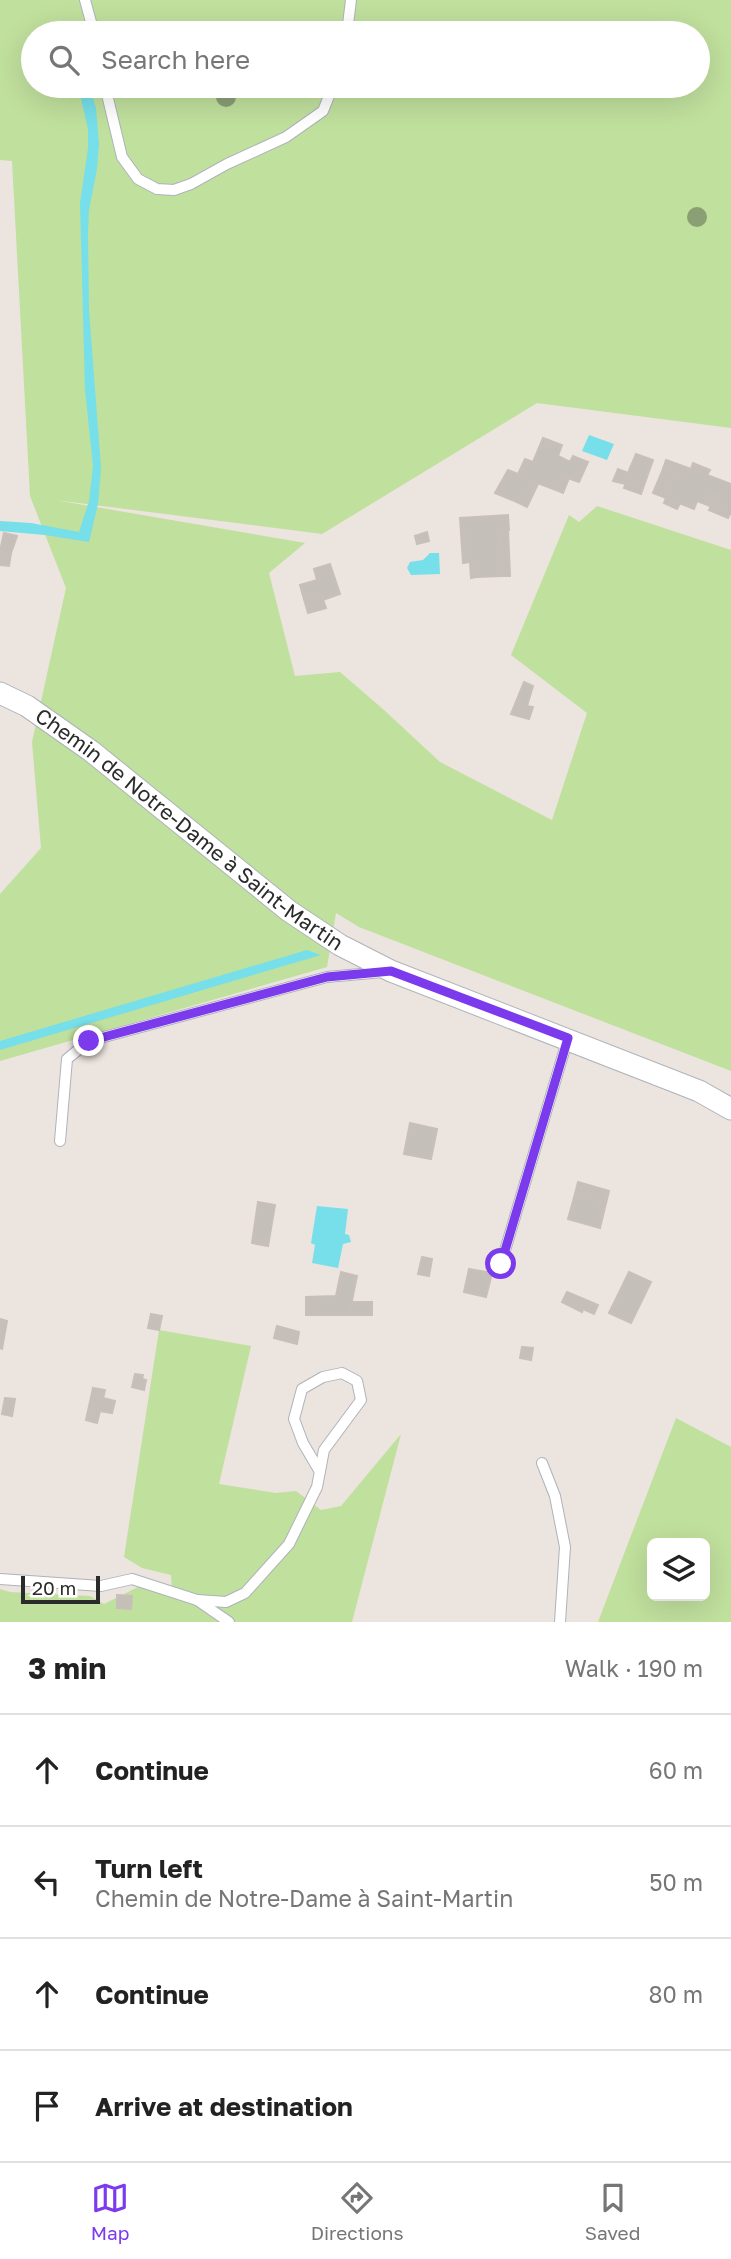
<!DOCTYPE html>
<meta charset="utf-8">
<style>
:root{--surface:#fff;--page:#f2f2f2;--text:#222;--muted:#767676;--line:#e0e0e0;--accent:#7c3aed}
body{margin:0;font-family:"Golos Text",sans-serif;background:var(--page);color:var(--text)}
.controls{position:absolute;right:21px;bottom:21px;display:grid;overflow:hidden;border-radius:10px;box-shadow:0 7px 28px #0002}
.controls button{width:63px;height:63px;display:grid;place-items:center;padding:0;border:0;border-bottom:2px solid var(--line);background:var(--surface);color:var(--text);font:35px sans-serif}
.scale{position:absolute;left:21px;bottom:18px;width:79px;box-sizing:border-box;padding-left:7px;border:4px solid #2b2b2b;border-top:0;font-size:19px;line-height:24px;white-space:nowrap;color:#2b2b2b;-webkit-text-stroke:5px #fff;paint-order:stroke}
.stop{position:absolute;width:21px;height:21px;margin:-16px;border:5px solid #7c3aed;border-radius:50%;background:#fff}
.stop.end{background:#7c3aed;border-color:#fff;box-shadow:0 2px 7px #0008}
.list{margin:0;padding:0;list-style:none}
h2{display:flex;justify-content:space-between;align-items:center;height:91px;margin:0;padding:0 28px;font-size:30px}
h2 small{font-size:23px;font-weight:400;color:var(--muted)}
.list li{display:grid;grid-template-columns:46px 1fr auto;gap:21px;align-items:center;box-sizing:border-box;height:112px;padding:0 28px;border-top:2px solid var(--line)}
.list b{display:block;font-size:26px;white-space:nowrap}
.list p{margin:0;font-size:23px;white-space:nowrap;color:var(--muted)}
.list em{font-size:23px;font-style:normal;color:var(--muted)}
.icon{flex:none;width:38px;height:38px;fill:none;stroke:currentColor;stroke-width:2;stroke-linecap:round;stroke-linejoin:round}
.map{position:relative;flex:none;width:731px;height:1622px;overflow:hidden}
.search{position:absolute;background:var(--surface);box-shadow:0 7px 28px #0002;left:21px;right:21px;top:21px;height:77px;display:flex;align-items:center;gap:18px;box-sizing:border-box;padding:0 24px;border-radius:38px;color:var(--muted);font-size:26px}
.sheet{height:539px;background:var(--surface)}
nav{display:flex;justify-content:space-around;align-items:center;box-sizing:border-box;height:98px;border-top:2px solid var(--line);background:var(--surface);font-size:19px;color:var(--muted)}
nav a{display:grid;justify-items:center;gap:4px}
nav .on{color:var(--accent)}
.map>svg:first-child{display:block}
.green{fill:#c0e09d;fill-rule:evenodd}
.water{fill:#76dfe9}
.building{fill:#c5bfb9;stroke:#c8bfb8;stroke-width:2}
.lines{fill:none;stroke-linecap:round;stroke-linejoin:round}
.lane-casing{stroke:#aeb3bb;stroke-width:12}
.street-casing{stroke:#aeb3bb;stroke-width:23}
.lane{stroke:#fff;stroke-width:10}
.street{stroke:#fff;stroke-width:21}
.tree{fill:#8a9f74}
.route{stroke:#7c3aed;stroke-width:9}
.labels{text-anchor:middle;stroke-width:5;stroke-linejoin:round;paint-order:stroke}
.street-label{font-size:21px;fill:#2b2b2b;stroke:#fff}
</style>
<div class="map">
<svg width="731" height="1622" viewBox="0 0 731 1622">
<rect width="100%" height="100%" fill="#ece4de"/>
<g class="green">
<path d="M 0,0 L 731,0 L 731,428 L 537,403 L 322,534 L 55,500 L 305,543 L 269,573 L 295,676 L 340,672 L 384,710 L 440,762 L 552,820 L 587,713 L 511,655 L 569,515 L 579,522 L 597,506 L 731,550 L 731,1071 L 359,927 L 336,913 L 327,967 L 0,1061 L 0,894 L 41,848 L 32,742 L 66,588 L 30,496 L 12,161 L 0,160 ZM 33,33 L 698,33 L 698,86 L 33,86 Z"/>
<path d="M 159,1330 L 251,1346 L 219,1484 L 276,1493 L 296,1491 L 321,1510 L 341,1506 L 401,1434 L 352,1622 L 0,1622 L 0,1589 L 10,1592 L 90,1596 L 104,1604 L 138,1587 L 172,1589 L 171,1575 L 142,1568 L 124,1557 Z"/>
<path d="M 676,1418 L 731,1447 L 731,1622 L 598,1622 ZM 652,1543 L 705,1543 L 705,1596 L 652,1596 Z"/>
</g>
<g class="water">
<path d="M 78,86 L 89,86 L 96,108 L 99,144 L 97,169 L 89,210 L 88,232 L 89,310 L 101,468 L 98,504 L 89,542 L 45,535 L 0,531 L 0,521 L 31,523 L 79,532 L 89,501 L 93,466 L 85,390 L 80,203 L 88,148 L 88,129 Z"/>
<path d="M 589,435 L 614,444 L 607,460 L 582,451 Z"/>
<path d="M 430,553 L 439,553 L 440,574 L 411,575 L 407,568 L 410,562 L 423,560 Z"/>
<path d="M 307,950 L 321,955 L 0,1050 L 0,1041 Z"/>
<path d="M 317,1206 L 348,1209 L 345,1234 L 349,1235 L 351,1242 L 343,1244 L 338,1268 L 312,1263 L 315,1245 L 311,1243 Z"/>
</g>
<g class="building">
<path d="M 543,438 L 562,445 L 558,456 L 570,462 L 573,456 L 588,462 L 579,482 L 562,476 L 556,490 L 532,481 L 526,493 L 522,492 L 517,502 L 495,493 L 508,470 L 518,474 L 525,459 L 533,462 Z"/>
<path d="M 636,454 L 653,460 L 643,488 L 613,481 L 618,469 L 628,473 Z"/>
<path d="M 666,460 L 691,469 L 693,463 L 710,470 L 707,475 L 731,484 L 731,514 L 716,509 L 720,496 L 709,493 L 705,504 L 697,501 L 694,509 L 666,498 L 675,474 L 663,469 Z"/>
<path d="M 663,469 L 675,474 L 666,498 L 653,493 Z"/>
<path d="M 562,476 L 569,478 L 563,493 L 556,490 Z"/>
<path d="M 532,481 L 538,484 L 527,507 L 517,502 L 522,492 L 526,493 Z"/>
<path d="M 626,483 L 643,488 L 641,494 L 624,488 Z"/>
<path d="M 709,493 L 720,496 L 716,509 L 705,504 Z"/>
<path d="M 666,498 L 680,503 L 677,509 L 664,503 Z"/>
<path d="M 711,506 L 730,514 L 728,518 L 709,510 Z"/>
<path d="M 508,515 L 509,530 L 500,531 L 502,576 L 477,577 L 476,562 L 470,562 L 468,532 L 461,533 L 460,518 Z"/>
<path d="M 508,530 L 510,576 L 502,576 L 500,531 Z"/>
<path d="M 427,532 L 429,541 L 417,544 L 415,536 Z"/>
<path d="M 468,532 L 470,562 L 463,563 L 461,533 Z"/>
<path d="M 4,533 L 17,536 L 11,553 L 0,551 Z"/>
<path d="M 0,551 L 11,553 L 9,566 L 0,565 Z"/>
<path d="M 470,562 L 476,562 L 477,577 L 471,578 Z"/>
<path d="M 330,564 L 340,594 L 323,600 L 321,594 L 304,599 L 300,585 L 317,580 L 314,569 Z"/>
<path d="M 321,594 L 326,608 L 308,613 L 304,599 Z"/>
<path d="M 524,682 L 533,686 L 527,706 L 533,707 L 529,719 L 511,714 Z"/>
<path d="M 410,1123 L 437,1129 L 431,1159 L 404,1154 Z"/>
<path d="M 578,1182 L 609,1191 L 606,1203 L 575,1194 Z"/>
<path d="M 575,1194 L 606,1203 L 600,1228 L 568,1219 Z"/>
<path d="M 258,1202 L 275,1205 L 268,1246 L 252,1243 Z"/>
<path d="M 422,1257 L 432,1259 L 429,1276 L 418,1274 Z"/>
<path d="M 469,1269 L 492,1273 L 486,1297 L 464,1292 Z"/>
<path d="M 341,1272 L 357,1276 L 349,1315 L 306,1315 L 306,1297 L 336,1296 Z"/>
<path d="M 629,1272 L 651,1282 L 631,1323 L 609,1313 Z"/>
<path d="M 567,1292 L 598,1305 L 594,1314 L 583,1309 L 582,1312 L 562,1302 Z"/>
<path d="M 352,1302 L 372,1302 L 372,1315 L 349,1315 Z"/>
<path d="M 151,1314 L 162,1316 L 159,1330 L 148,1328 Z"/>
<path d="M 0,1319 L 7,1321 L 2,1349 L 0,1348 Z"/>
<path d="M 277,1326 L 299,1332 L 297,1344 L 274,1338 Z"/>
<path d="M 522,1347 L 533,1348 L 531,1360 L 520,1358 Z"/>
<path d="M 135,1374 L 143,1375 L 142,1379 L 146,1380 L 144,1390 L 132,1387 Z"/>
<path d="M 93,1388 L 105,1390 L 103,1398 L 115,1401 L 112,1413 L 100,1411 L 97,1423 L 86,1420 Z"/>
<path d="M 5,1398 L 15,1399 L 12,1416 L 2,1414 Z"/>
<path d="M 117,1595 L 132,1596 L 131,1609 L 117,1608 Z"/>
</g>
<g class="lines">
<g class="lane-casing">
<g id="lane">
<path d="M 85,0 L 94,33"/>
<path d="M 347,33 L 351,0"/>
<path d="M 105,86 L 122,157 L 138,179 L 157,189 L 174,190 L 191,184 L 227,164 L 286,137 L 323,111 L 333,86"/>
<path d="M 60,1141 L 67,1059 L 89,1041 L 327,977 L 383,972"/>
<path d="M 501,1264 L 568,1038"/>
<path d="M 542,1463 L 555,1496 L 565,1547 L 560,1622"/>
<path d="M 0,1579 L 101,1586 L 132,1579 L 197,1600 L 229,1622"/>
<path d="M 197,1600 L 226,1602 L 245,1593 L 289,1544 L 317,1487 L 324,1450 L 361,1400 L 357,1381 L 342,1373 L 323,1377 L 302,1389 L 294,1419 L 303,1443 L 320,1472"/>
</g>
</g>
<g class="street-casing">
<g id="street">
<path id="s1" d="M 0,693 L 27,706 L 91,751 L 289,911 L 340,945 L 391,971 L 699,1091 L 731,1109"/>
</g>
</g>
<use href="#lane" class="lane"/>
<use href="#street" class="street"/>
</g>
<g class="tree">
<circle cx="226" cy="97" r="10"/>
<circle cx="697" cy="217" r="10"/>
</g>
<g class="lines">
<path class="route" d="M 89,1041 L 327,977 L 391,971 L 568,1038 L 501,1264"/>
</g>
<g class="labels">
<g class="street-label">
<text dy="7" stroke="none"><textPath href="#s1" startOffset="234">Chemin de Notre-Dame à Saint-Martin</textPath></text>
</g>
</g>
</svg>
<div class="controls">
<button><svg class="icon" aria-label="layers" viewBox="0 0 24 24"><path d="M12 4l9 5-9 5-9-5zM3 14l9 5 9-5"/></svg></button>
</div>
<div class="scale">20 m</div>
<div class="stop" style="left:501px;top:1264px"></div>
<div class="stop end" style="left:89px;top:1041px"></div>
<div class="search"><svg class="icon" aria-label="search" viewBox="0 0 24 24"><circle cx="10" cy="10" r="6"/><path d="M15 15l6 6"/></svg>Search here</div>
</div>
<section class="sheet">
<h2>3 min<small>Walk · 190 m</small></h2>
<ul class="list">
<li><svg class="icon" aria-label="ahead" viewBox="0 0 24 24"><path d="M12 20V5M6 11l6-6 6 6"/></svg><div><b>Continue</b></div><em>60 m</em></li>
<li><svg class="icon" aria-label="left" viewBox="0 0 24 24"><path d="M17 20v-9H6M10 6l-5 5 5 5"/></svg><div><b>Turn left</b><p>Chemin de Notre-Dame à Saint-Martin</p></div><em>50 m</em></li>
<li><svg class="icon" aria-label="ahead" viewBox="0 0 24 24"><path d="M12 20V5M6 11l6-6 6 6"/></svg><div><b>Continue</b></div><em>80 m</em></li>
<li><svg class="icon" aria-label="arrive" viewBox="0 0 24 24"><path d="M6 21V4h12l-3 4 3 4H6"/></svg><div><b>Arrive at destination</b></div></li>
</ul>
</section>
<nav>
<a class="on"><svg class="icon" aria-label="map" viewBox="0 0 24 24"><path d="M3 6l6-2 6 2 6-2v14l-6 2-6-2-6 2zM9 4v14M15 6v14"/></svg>Map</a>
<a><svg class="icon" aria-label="directions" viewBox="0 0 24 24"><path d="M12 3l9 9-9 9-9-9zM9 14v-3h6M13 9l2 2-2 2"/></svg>Directions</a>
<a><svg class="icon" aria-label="saved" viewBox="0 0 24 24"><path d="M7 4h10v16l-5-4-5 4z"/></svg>Saved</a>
</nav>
